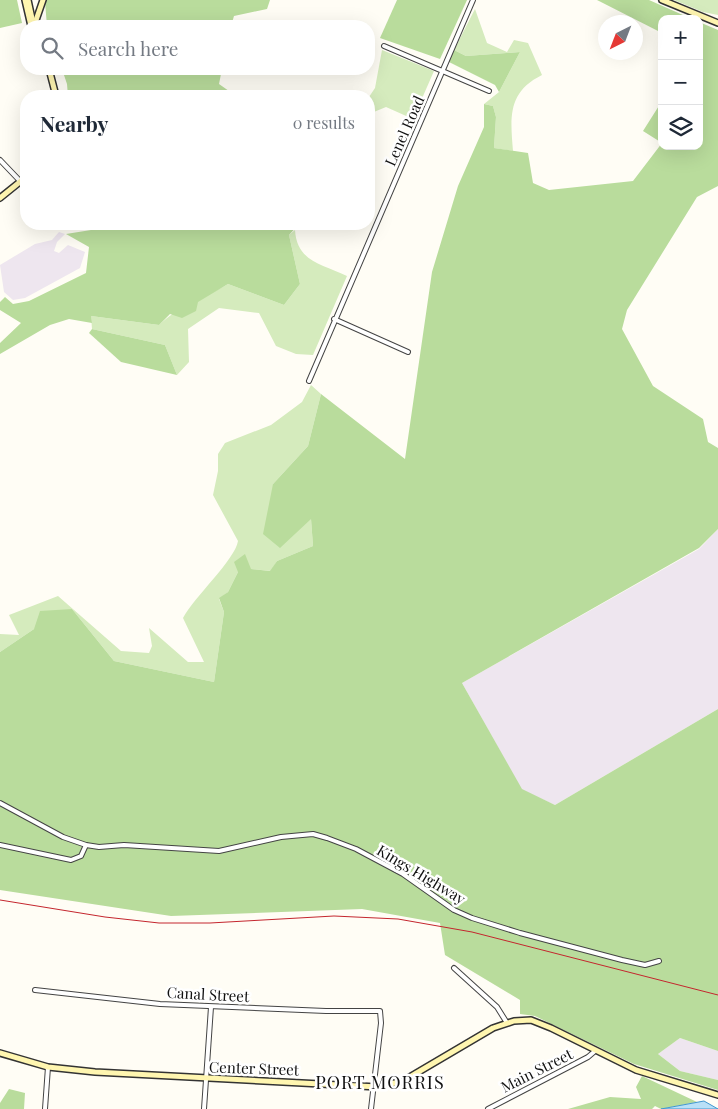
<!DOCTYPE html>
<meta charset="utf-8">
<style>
:root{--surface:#fff;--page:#f2f2f3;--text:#1f2937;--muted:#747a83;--line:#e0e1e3}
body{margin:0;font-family:"Playfair Display",serif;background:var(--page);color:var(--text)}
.controls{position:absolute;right:15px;top:15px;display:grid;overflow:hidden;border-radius:10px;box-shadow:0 5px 20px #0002}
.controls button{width:45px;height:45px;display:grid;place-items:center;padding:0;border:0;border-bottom:1px solid var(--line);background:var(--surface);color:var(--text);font:25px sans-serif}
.compass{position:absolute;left:598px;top:15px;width:45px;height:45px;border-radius:50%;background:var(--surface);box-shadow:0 5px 20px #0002;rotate:222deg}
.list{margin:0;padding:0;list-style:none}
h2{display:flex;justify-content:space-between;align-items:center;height:65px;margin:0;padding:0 20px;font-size:21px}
h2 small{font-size:16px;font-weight:400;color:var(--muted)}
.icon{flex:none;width:28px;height:28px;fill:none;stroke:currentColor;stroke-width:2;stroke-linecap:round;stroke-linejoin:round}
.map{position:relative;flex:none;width:718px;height:1109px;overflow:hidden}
.search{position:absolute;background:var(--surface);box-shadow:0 5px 20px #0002;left:20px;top:20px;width:355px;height:55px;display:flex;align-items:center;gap:12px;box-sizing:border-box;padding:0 18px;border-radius:20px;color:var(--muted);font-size:19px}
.panel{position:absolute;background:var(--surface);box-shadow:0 5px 20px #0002;left:20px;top:90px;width:355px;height:140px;border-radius:20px}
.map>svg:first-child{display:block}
.industrial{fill:#eee6ef}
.green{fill:#d5ebbd}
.forest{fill:#b9dc9c}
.water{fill:#b9e0f7;stroke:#3f96cf}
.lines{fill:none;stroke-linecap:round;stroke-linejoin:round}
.street-casing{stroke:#444;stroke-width:6}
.secondary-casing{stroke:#333;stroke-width:8}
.street{stroke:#fff;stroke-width:4}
.secondary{stroke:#fff6b0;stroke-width:5}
.rail{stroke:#c4262e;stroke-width:1}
.labels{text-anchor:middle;stroke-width:5;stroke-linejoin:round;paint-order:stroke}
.street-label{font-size:15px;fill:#111;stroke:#fff}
.quarter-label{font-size:18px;letter-spacing:1px;fill:#111;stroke:#fff}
</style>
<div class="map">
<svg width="718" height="1109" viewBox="0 0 718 1109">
<rect width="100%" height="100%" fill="#fffdf5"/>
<g class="industrial">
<path d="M 59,232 L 65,234 L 57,242 L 54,251 L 59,253 L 68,245 L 85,252 L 80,268 L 25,298 L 13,300 L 4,292 L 0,265 L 35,244 L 52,240 Z"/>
<path d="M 718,529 L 718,709 L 555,805 L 522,790 L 462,683 L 699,549 Z"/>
<path d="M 680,1038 L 718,1051 L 718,1080 L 680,1071 L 658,1054 Z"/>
</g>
<g class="green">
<path d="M 674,0 L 718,0 L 718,15 L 703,12 Z"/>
<path d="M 475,9 L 487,43 L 507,52 L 514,40 L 528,43 L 542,75 C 508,92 510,116 513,151 L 494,148 L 496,117 L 493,106 L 484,104 L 499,92 L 520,52 L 466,56 L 454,50 Z"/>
<path d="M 382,50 L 434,71 L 413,119 L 386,107 L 369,114 L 369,97 L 375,88 Z"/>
<path d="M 295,230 C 297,262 322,264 347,276 L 313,355 L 296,354 L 276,346 L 259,313 L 219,308 L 188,329 L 189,362 L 177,375 L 165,345 L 92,329 L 91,316 L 159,325 C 176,308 206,297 228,284 L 284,305 L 300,284 L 289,235 Z"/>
<path d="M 311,385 L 321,394 L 308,446 L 273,484 L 311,519 L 313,546 L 277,561 L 271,571 L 251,569 L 238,572 L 228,592 L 219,599 L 224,612 L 214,682 L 114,661 L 72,609 L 34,629 L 0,652 L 0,634 L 19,635 L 9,615 L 58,596 L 121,651 L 149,653 L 152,646 L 149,628 L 188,662 L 204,662 L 183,618 C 194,597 235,560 238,541 L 213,495 L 218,471 L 218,454 L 225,443 L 271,425 L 302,402 Z"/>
</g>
<g class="forest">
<path d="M 0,0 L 17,0 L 22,23 L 0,28 Z"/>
<path d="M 47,0 L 270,0 L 267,9 L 234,16 L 231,26 L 47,26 L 45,2 Z"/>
<path d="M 397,0 L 467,0 L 440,59 L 380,38 Z"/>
<path d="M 597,0 L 649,0 L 692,19 L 662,19 L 662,33 Z"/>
<path d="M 699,22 L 718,30 L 718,186 L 697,197 L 627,310 L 622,329 L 653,386 L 703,419 L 708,442 L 718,448 L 718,529 L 699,548 L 462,683 L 522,789 L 555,805 L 718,709 L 718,1051 L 680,1038 L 658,1054 L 680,1071 L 718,1080 L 718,1090 L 634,1064 L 535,1016 L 520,1014 L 520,1000 L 445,955 L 440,923 L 362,909 L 171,916 L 0,890 L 0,652 L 34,629 L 40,611 L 72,609 L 114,661 L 214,682 L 224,612 L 219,598 L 228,592 L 238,572 L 234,562 L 245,554 L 251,569 L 270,571 L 277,561 L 313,546 L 311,519 L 280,548 L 263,534 L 273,484 L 308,446 L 321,394 L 405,459 L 432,272 L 458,186 L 484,127 L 484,104 L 493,106 L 496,117 L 494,148 L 528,153 L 533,183 L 549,190 L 633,181 L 662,143 L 643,131 L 662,101 L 662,146 L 699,146 Z"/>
<path d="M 454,50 L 466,56 L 520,52 L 499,92 L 495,85 L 449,62 Z"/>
<path d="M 62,69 L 222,69 L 219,84 L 236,96 L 68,96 L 67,84 Z"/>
<path d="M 85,224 L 299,224 L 289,235 L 300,284 L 284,305 L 228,284 L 198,302 L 196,311 L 182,318 L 170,314 L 159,325 L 91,316 L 92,323 L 69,319 L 50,325 L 0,354 L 0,343 L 21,323 L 0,310 L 0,302 L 5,297 L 13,304 L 29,301 L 86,273 L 89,247 L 66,234 L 91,230 Z"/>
<path d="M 92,329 L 165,345 L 177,375 L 121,362 L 89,333 Z"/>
<path d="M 642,1076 L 697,1102 L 661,1109 L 655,1106 L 652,1109 L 568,1109 L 610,1097 L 641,1099 L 636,1087 Z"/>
<path d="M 9,1089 L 25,1093 L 24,1109 L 0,1109 L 0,1103 Z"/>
</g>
<path class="water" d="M 704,1101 L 718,1109 L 661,1109 Z"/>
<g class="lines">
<g class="street-casing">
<g id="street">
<path d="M 384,46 L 489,91"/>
<path d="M 0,160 L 21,182"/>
<path d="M 334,319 L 408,352"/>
<path d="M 309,381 L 473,0"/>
<path d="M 0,803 L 63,837 L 86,845 L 99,847 L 124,845 L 219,851 L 281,837 L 313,834 L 327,838 L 356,849 L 403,874 L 454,910 L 472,918 L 520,933 L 622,960 L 645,965 L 659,961"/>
<path d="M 0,845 L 71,860 L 81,856 L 86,845"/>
<path d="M 454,968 L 497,1007 L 507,1023"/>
<path d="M 35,990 L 160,1004 L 326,1011 L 380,1011 L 381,1023 L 371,1109"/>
<path d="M 45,1109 L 48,1067"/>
<path d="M 204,1109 L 211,1007"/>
<path d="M 488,1109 L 588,1057 L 595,1051"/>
</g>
</g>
<g class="secondary-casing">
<g id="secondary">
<path d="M 25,0 L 31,26"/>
<path d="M 28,0 L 33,23"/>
<path d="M 662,0 L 718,23"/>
<path d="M 34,26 L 43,0"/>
<path d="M 49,69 L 56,96"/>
<path d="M 0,198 L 26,177"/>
<path d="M 0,1053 L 48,1067 L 95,1072 L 378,1087 L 403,1081 L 493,1028 L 514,1021 L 531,1020 L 551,1028 L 636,1070 L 718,1095"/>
</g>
</g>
<use href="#street" class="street"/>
<use href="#secondary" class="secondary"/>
<path class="rail" d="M 0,900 L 105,917 L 159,923 L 210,923 L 334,916 L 398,919 L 472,932 L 718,995"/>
</g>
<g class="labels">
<g class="street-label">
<text transform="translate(405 131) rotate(-66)" y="5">Lenel Road</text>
<text transform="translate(421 875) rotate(31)" y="5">Kings Highway</text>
<text transform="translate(208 995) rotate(3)" y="5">Canal Street</text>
<text transform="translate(254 1069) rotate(2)" y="5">Center Street</text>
<text transform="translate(537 1071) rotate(-27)" y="5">Main Street</text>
</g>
<g class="quarter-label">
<text x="380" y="1089">PORT MORRIS</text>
</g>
</g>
</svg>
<div class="controls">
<button>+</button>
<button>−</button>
<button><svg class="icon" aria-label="layers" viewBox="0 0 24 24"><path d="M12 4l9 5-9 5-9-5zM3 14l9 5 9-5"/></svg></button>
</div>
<svg class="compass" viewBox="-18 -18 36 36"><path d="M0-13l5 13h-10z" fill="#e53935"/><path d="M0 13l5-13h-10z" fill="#747a83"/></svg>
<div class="search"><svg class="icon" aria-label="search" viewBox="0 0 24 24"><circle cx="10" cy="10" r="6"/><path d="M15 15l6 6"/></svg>Search here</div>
<section class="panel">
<h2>Nearby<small>0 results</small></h2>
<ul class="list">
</ul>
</section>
</div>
